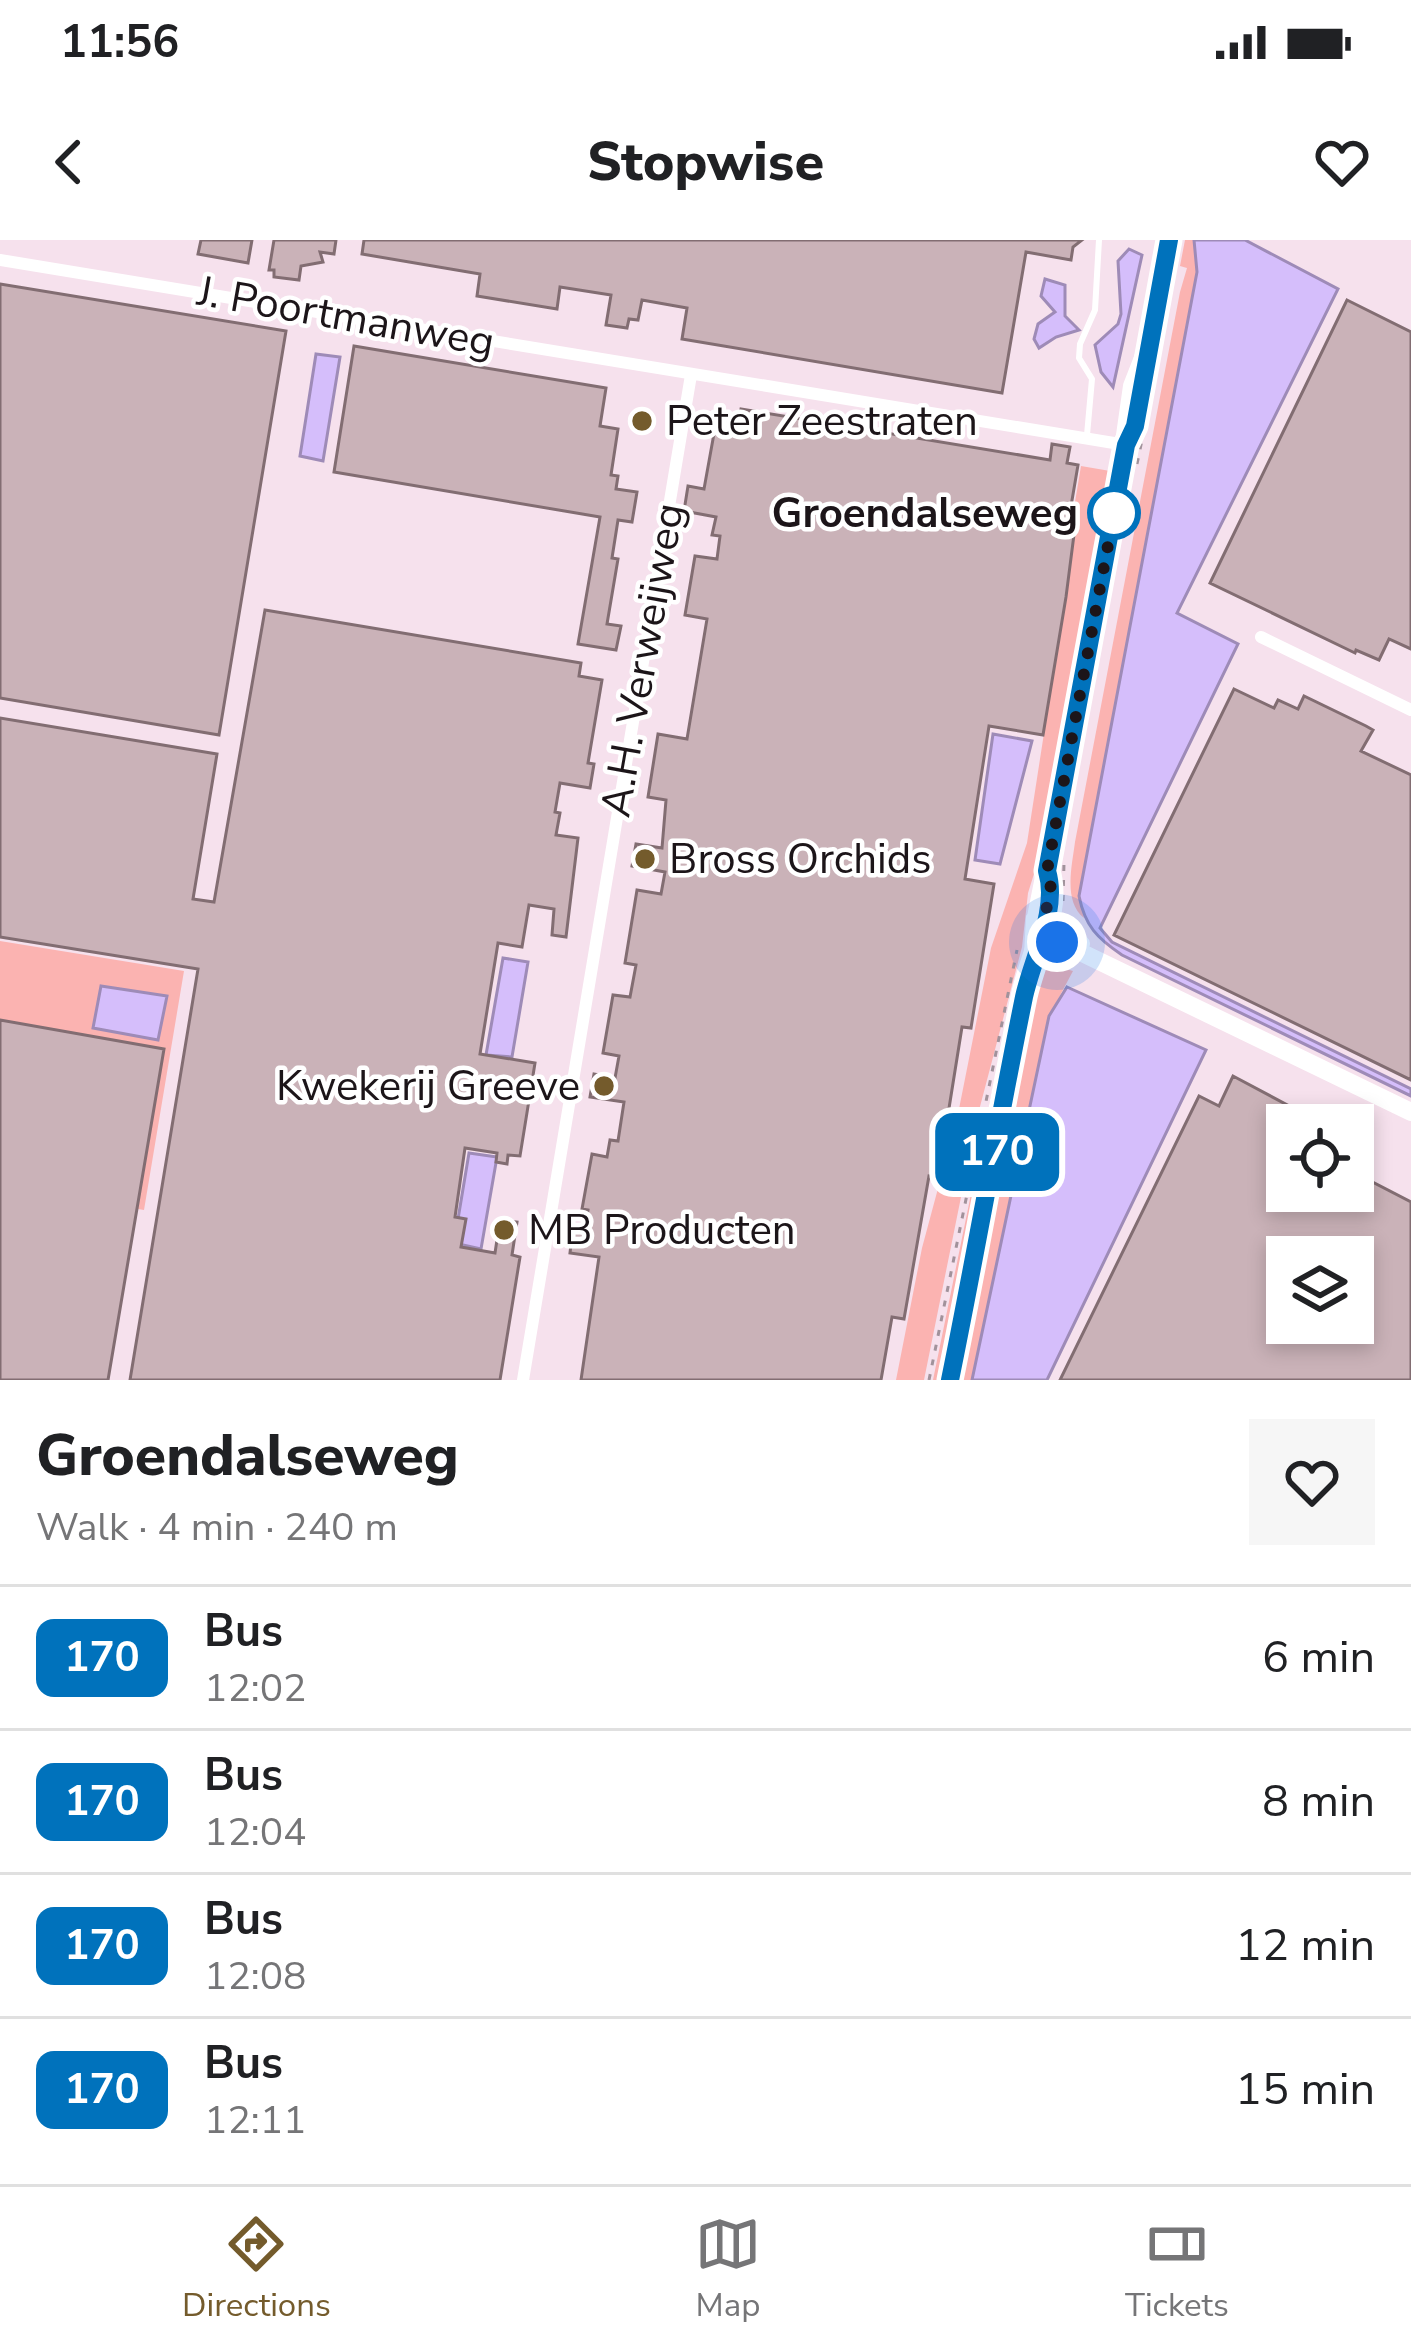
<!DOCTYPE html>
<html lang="en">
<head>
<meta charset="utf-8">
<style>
	body { margin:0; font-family:"Nunito Sans",sans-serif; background:#f6f6f6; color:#202124; height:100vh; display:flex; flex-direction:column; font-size:45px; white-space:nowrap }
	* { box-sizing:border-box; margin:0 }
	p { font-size:39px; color:#757577 }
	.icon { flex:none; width:66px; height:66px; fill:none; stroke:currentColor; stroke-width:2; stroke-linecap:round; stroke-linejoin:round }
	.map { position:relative; height:1140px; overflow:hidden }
	.drawer { display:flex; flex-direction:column; background:#fff; flex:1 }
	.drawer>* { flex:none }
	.badge { padding:0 24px; border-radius:18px; font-size:42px; line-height:78px }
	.buttons { position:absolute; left:1266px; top:864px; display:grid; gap:24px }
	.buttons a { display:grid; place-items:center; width:108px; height:108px; border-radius:0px; background:#fff; box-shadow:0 6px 18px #0003; font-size:60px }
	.you { position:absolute; width:60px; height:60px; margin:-30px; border:9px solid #fff; border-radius:50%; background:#1a73e8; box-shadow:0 0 0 18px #1a73e833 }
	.map>.badge { position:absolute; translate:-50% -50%; box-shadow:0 0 0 6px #fff }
	.round { display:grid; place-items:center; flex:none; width:126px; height:126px; border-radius:0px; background:#f6f6f6 }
	.summary { display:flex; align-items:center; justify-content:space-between; height:204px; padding:0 36px }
	h1 { font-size:57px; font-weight:800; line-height:90px }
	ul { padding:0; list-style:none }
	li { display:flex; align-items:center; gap:36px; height:144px; padding:0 36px; border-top:3px solid #e0e0e0 }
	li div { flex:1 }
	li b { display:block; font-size:45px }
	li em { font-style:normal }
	li .badge { min-width:132px; font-weight:700; text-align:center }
	.status { display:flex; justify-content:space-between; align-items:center; height:84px; padding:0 60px; background:#fff; direction:ltr }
	.status svg { height:33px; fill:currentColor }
	header { display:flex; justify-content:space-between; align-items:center; height:156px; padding:0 36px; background:#fff; font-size:54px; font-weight:800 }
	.dock { display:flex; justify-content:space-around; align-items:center; height:168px; border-top:3px solid #e0e0e0; background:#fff; font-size:33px; color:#757577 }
	.dock a { display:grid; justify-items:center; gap:6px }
	.dock .on { color:#745b2c }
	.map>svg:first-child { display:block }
</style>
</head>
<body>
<div class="status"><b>11:56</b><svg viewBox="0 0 49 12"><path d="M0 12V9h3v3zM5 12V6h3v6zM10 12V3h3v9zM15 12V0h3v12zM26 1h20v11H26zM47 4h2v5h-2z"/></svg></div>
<header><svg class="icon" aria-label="back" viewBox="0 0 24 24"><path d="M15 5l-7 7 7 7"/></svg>Stopwise<svg class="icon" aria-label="heart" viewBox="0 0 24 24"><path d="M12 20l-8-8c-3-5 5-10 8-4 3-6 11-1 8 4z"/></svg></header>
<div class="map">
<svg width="1411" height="1140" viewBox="0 0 1411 1140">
	<rect width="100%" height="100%" fill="#f6e1ed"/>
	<!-- green -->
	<path fill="#fbb3b1" d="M1185 0H1194L1197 32 1079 656 1084 678C1063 661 1072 626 1075 602L1180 52 1187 28 1180 26Z
		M1081 226 1116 232 1048 589 1028 653 1022 707 977 878 924 1140H896L922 1008 958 874 991 708 1027 603 1077 280 1073 274Z
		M0 701 184 731 144 970 0 946Z
		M1042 722 1073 731 1049 776 972 1140H958Z
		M999 817 1006 818C992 926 965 1033 944 1140H933Z"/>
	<!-- water -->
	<path fill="#d5befb" stroke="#9e8bb7" stroke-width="3" d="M1194 0H1245L1338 49 1177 373 1238 404 1100 688 1112 702 1411 849V856L1122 715C1097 698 1085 686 1079 656L1197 32Z
		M1129 9 1142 15 1113 147 1101 132 1095 105 1118 84 1121 74 1118 21Z
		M1045 39 1065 45V76L1079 90 1056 97 1039 108 1034 99 1038 84 1055 72 1041 56Z
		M316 114 340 117 323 221 300 216Z
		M993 494 1032 501 1000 624 975 620Z
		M503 718 528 722 512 817 486 815Z
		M101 746 167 756 158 800 93 788Z
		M1067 747 1206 810 1047 1140H972L1049 776Z
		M469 913 497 917 481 1009 454 1003Z"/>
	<!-- building -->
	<path fill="#cab2b8" stroke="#826d72" stroke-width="3" fill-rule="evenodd" d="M201 0H252L248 23 198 14Z
		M274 0H336L334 14 320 12 323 22 301 26 299 40 274 37V30H269Z
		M364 0H1082L1073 7 1071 20 1026 12 1002 153 682 99 687 68 642 60 638 80 629 79 627 88 606 85 611 55 560 47 557 69 477 56 480 34 362 14Z
		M0 44 286 91 219 495 0 458Z
		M1347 60 1411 92V409L1389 399 1379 420 1356 410 1355 413 1210 343Z
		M354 106 606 148 600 186 618 189 611 235 618 236 616 249 637 252 632 282 618 280 612 318 618 319 607 384 621 386 616 410 578 404 600 277 334 232Z
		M741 169 1050 220 1052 204 1070 207 1067 223 1078 225 1069 278 1076 279 1066 357 1043 495 989 486 965 639 994 644 971 788 962 787 938 937 929 936 904 1079 892 1077 881 1140H581L599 1017 570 1013 573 987 585 989 588 970 582 969 592 914 607 917 610 900 618 901 624 862 590 857 594 834 615 838 619 816 603 813 613 755 630 757 636 725 625 723 637 650 661 654 665 632 632 626 636 604 662 608 666 560 648 557 658 494 687 499 707 379 685 375 695 316 717 319 720 296 712 295 716 277 684 271 688 246 704 249 715 188 737 192Z
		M265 370 581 423 579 436 602 440 588 523 594 524 590 548 560 543 555 572 560 573 556 595 578 598 566 697 552 695 554 669 529 665 522 707 498 703 480 814 535 823 520 916 508 915 507 924 496 922 497 913 465 908 455 977 466 979 461 1007 495 1013 500 980 517 982 512 1015 520 1017 500 1140H130L198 729 0 697V478L217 514 193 659 214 662Z
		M1234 449 1274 468 1278 460 1298 469 1304 456 1366 486 1373 490 1361 511 1411 535V840L1114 695Z
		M0 780 164 809 108 1140H0Z
		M1233 836 1325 885H1287V951H1353V932L1411 962V1140H1060L1199 856 1219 866ZM1287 1017H1353V1083H1287Z"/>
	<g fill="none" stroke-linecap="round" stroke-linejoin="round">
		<!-- path -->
		<path stroke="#a1929b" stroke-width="3" stroke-dasharray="6 9" stroke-linecap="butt" d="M1137 224 1157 128
			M1063 661 1064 623
			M929 1140 1017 710"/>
		<!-- lane -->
		<path stroke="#fff" stroke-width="6" d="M1087 195 1092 139 1079 118 1080 104 1095 70 1099 0
			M1027 744 1040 699
			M950 1140 1010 841 1025 753 1029 677"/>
		<!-- street -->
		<path stroke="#fff" stroke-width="12" d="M0 20 1126 205
			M1261 397 1411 470
			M523 1140 691 135"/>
		<!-- secondary -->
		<path stroke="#fff" stroke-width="18" d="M1148 105 1132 146 1108 315 1036 677 1041 693 1411 872
			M1148 113 1169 0
			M1047 665 1048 677 1081 704"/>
	</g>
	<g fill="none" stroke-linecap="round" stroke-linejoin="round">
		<defs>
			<path id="line" d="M950 1140C976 1013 998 884 1024 757 1032 719 1059 670 1047 631L1126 205 1135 186 1169 0"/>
		</defs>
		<!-- line casing -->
		<use href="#line" stroke="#fff" stroke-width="27"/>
		<!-- line -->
		<use href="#line" stroke="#0072bc" stroke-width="18"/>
		<!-- walk -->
		<path stroke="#1c1519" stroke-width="12" stroke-dasharray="0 21.6" d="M1057 702 1042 693 1051 644 1047 631 1114 273"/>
	</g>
	<!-- markers -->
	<g fill="#745b2c" stroke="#fff" stroke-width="4.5">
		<circle cx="642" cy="181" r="12"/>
		<circle cx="645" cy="619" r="12"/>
		<circle cx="604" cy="846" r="12"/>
		<circle cx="504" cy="990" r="12"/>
	</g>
	<circle fill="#fff" stroke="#0072bc" stroke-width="6" cx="1114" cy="273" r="24"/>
	<g text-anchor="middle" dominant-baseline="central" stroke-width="9" stroke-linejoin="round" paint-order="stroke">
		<!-- street labels -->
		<g font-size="42" fill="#1c1519" stroke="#fff">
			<text transform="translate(346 77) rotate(10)">J. Poortmanweg</text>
			<text transform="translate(643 420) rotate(-80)">A.H. Verweijweg</text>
		</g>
		<!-- poi labels -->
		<g font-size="42" fill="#1c1519" stroke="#fff" text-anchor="start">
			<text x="666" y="181">Peter Zeestraten</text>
			<text x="669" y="619">Bross Orchids</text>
			<text x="580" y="846" text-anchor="end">Kwekerij Greeve</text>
			<text x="528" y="990">MB Producten</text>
		</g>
		<!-- stop labels -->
		<g font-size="42" font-weight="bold" fill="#1c1519" stroke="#fff" text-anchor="end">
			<text x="1078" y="273">Groendalseweg</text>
		</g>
	</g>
</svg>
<div class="buttons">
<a><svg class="icon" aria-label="locate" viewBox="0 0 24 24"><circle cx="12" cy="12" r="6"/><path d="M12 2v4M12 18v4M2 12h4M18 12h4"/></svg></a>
<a><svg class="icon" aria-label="layers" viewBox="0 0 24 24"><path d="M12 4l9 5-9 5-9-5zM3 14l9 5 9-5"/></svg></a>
</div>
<div class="you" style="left:1057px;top:702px"></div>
<b class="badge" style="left:997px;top:912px;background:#0072bc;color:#fff">170</b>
</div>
<section class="drawer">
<div class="summary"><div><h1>Groendalseweg</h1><p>Walk · 4 min · 240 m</p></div><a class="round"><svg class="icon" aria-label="heart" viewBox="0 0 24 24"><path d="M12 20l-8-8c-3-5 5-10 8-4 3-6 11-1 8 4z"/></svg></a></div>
<ul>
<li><span class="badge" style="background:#0072bc;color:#fff">170</span><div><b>Bus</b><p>12:02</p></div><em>6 min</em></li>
<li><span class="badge" style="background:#0072bc;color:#fff">170</span><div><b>Bus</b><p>12:04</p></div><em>8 min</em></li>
<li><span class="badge" style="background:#0072bc;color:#fff">170</span><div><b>Bus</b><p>12:08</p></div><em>12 min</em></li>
<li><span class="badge" style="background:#0072bc;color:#fff">170</span><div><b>Bus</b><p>12:11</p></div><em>15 min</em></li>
</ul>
</section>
<nav class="dock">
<a class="on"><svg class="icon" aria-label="directions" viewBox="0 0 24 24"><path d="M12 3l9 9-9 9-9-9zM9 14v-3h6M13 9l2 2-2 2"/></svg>Directions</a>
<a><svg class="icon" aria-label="map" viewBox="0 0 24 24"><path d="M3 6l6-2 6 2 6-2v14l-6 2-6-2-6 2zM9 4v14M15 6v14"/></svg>Map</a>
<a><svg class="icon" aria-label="tickets" viewBox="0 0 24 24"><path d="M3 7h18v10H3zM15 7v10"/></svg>Tickets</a>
</nav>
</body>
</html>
